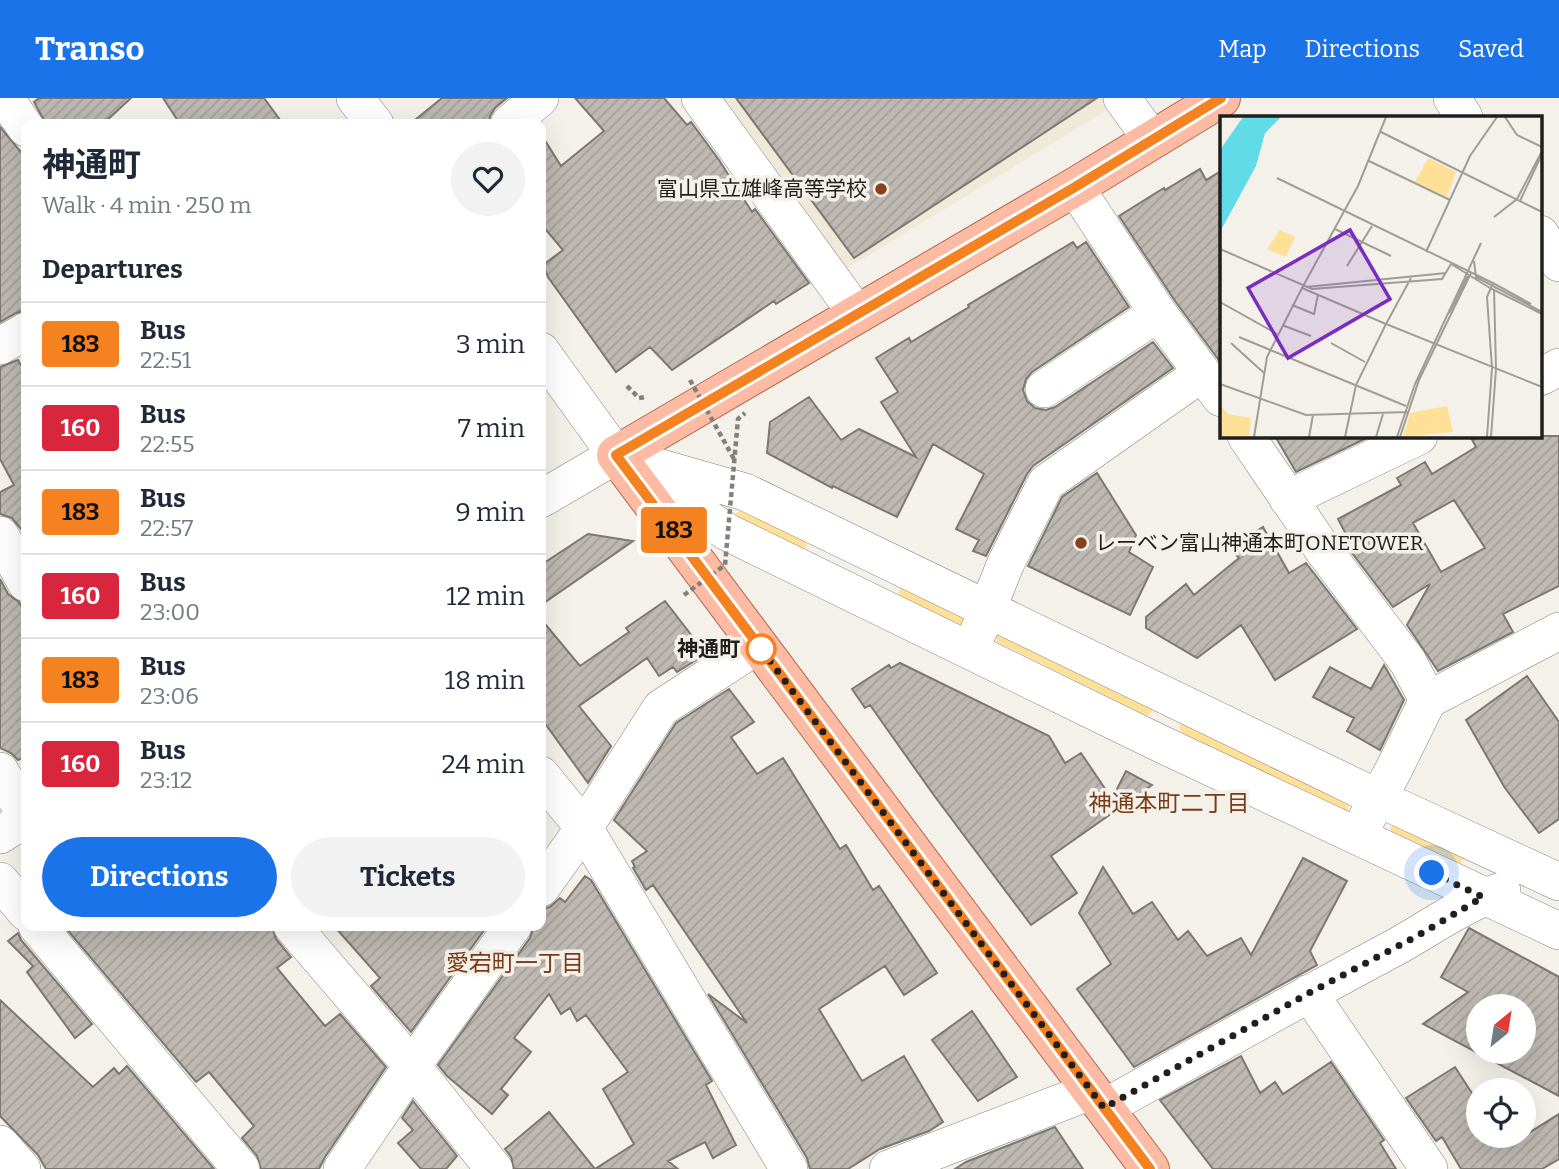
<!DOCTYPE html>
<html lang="en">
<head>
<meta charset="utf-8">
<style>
	body { margin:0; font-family:Bitter,"Noto Sans JP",serif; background:#f2f2f3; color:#1f2937; height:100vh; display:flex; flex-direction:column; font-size:26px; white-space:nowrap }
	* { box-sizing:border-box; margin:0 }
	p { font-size:23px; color:#747a83 }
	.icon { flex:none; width:38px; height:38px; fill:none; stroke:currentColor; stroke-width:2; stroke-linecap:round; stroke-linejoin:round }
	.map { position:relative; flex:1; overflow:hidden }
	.drawer { position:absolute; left:21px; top:21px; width:525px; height:812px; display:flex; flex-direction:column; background:#fff; border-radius:14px; box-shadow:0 7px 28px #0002 }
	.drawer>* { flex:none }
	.badge { padding:0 14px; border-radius:5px; font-size:24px; line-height:46px }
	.needle { width:46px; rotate:30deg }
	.fabs { position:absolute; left:1466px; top:896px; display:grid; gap:14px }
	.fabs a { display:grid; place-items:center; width:70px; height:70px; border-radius:50%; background:#fff; box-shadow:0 7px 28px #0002; font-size:35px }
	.you { position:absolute; width:35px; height:35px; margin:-18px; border:5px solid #fff; border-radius:50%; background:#1a73e8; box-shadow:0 0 0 10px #1a73e833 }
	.map>.badge { position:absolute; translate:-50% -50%; box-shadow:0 0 0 4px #fff }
	h2 { padding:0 21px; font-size:26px; line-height:63px }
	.round { display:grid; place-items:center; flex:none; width:74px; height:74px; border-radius:37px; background:#f2f2f3 }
	.headline { display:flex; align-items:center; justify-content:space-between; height:119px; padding:0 21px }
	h1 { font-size:33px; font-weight:700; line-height:52px }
	.primary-button { display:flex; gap:14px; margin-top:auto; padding:14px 21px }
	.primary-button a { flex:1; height:80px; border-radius:42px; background:#1a73e8; color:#fff; font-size:28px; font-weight:700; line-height:80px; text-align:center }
	.primary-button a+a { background:#f2f2f3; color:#1f2937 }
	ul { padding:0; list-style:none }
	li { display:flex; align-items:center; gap:21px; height:84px; padding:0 21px; border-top:2px solid #e0e1e3 }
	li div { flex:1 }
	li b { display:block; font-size:26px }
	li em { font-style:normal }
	li .badge { min-width:77px; font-weight:700; text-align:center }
	header { display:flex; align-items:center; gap:42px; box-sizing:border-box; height:98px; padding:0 35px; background:#1a73e8; color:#fff }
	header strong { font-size:33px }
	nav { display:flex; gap:38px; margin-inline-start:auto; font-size:24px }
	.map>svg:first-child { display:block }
</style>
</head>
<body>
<header>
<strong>Transo</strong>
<nav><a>Map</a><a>Directions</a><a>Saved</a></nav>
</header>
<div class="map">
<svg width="1559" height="1071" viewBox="0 0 1559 1071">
	<defs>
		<pattern id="building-hatch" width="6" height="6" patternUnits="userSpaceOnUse" patternTransform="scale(1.75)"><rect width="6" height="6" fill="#beb8b2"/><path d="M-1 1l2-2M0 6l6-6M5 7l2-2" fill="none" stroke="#a39e99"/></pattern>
	</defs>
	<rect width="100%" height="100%" fill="#f4f1ea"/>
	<!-- built -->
	<path fill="#efe9da" d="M718 0H1105L1112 9 843 173Z"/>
	<!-- green -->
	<path fill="#fee197" d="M742 411 805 443 807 447 804 451 738 420 735 416Z
		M901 489 964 517 968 523 960 530 900 499 898 495Z
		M999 536 1152 607 1153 612 1147 618 997 544 996 541Z
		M1181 625 1346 701 1349 707 1347 713 1342 715 1183 635 1179 630Z
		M1392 727 1461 756 1464 761 1457 768 1393 735 1390 731Z"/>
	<!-- building -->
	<path fill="url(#building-hatch)" stroke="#7d7772" stroke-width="2" fill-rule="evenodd" d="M39 0H131L103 26H46L34 4Z
		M163 0H264L283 26H180Z
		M442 0H507L495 10 490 18 489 26H410Z
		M575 0H664L687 27 691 24 719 62 752 114 755 111 809 185 776 206 774 203 672 272 650 249 616 274 548 179 543 167 563 152 541 126V36L561 68 604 33Z
		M736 0H1097L854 160Z
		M0 29 26 60V212L16 215 0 224Z
		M1200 71 1206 82 1221 73V265L1175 203 1119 118 1164 90 1165 92Z
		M1073 144 1077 150 1086 144 1129 209 1032 274 1026 281 1023 292 1027 303 1035 310 1046 312 1055 309 1153 244 1173 270 1033 368 1027 376 986 458 973 453 979 442 956 431 984 376 933 346 897 419 833 388 832 390 767 355 770 324 809 299 841 342 859 331 916 359 881 304 898 294 876 260 909 240 911 244 969 209 968 207Z
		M18 262 26 276V428L21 431 12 420 0 416V394L14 387 0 361V269Z
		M1275 338H1371L1296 374Z
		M1470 338H1559V488L1503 516 1513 534 1438 573 1407 527 1430 486 1393 509 1343 443 1348 440 1338 421 1401 387 1397 380 1425 364 1432 376 1476 349ZM1454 402 1485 450 1441 474 1413 425Z
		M1097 375 1136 437 1129 454 1153 469 1130 517 1028 468 1062 399Z
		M1263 429 1289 475 1306 465 1357 531 1275 582 1241 527 1197 560 1146 530V519L1186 486 1194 497 1239 460 1230 450Z
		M588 436 633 443 541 507V467Z
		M0 481 8 496 19 504 26 517V658L18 662 11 655 0 650Z
		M665 503 706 556 677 574 673 569 659 578 647 560 579 608 611 648 588 685 541 620V521L580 568 629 534 626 530Z
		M900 565 1049 638 1065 665 1081 655 1112 701 1126 673 1152 687 1051 758 1077 795 1031 827 933 696 870 607 865 610 852 591 889 567 891 570Z
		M1384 567 1404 602 1380 652 1347 633 1354 620 1313 599 1330 569 1371 591Z
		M1527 578 1559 624V721L1539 735 1505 690 1466 622Z
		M729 591 754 624 731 639 757 676 783 660 840 751 846 747 873 792 879 788 937 875 904 897 885 868 819 911 862 983 904 958 943 1024 929 1033 880 1051 848 1071H810L807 1060 708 896 747 925 653 787 646 792 633 770 635 769 632 763 647 753 614 722 676 625Z
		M1303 760 1347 783 1310 853 1317 867 1134 969 1077 891 1111 866 1079 815 1103 769 1133 816 1152 804 1178 842 1188 833 1207 858 1241 840 1251 857Z
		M585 778 591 782 712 983 706 987 736 1047 713 1060 705 1044 668 1063 678 1071H595L634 1046 603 991 628 974 586 917 577 923 570 910 561 916 549 896 514 940 531 954 501 991 508 997 492 1016 447 978 438 967 530 840 534 828H541V811L550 809 560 800 565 804Z
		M64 828H272L276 841 291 859 277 870 325 928 340 916 386 969 325 1059 319 1071H261L257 1058 242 1040 254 1028 209 974 196 984Z
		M334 828H487L411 934 371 888 380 880Z
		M1469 830 1559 879V998L1423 926 1468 894 1441 879ZM1479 908H1524V954H1479Z
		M18 835 21 842 92 926 75 940 27 874 33 868 8 843Z
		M0 902 93 989 114 970 119 976 127 968 214 1071H46L38 1057 0 1018Z
		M972 913 1017 979 978 1003 932 942Z
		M1241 958 1260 995 1275 984 1283 996 1331 964 1384 1042 1380 1045 1396 1071H1213L1160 1002Z
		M1455 969 1479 1006V1038H1502L1508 1048 1559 1016V1061L1542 1071H1461L1442 1039 1436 1043 1406 1000Z
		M413 1003 457 1058 446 1071H421L398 1045 413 1032 402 1020Z
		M549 1014 595 1071H514L511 1059 505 1051Z
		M1055 1029 1083 1071H955L966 1064Z"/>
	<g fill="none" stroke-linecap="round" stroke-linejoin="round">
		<defs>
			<path id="minor" d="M5 0 26 30
				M355 0 375 26
				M700 0 857 216
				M1122 0 1152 42
				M1452 0 1464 19
				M509 26 540 0
				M1075 89 1158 215 1221 300
				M1540 136 1559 165
				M0 248 26 233
				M541 253 616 357 727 434 1157 644 1559 833
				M1540 279 1559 269
				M1044 291 1158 215
				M1246 338 1324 453 1408 564 1428 602 1393 673 1367 720
				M647 366 745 394 1378 700 1559 784
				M541 401 616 357
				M1288 401 1419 338
				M0 437 26 485
				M979 532 1005 467 1046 385 1202 275
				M1428 602 1559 533
				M0 673 26 718
				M541 677 584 730 789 1071
				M0 737 26 720
				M0 783 26 814
				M541 790 584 730 661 610 758 547
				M37 828 241 1071
				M292 828 412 968 494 1071
				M1309 895 1429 1071
				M1104 1010C1200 956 1296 902 1394 850 1429 831 1463 805 1502 793
				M0 1046 22 1071
				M342 1071 412 968 513 828
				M888 1071 1091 993"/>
			<path id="major" d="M1150 1071 616 357 1075 89 1221 0"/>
		</defs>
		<!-- minor casing -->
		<use href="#minor" stroke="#84827b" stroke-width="38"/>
		<!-- major casing -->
		<use href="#major" stroke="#b0674d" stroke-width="40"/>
		<!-- path -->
		<path stroke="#82807c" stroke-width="4.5" stroke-dasharray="5 3.5" stroke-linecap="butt" d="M627 288 639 300 645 299"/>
		<!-- minor -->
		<use href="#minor" stroke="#fff" stroke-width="37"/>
		<!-- major -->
		<use href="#major" stroke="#febba4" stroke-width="38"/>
		<!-- path-bridge -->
		<path stroke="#82807c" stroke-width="4.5" stroke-dasharray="5 3.5" stroke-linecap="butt" d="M690 282 734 361
			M684 497 725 467 738 321 745 315"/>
	</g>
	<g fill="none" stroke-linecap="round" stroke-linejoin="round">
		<defs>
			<path id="line" d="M1150 1071 616 357 1075 89 1221 0"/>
		</defs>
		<!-- line casing -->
		<use href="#line" stroke="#fff" stroke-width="16"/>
		<!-- line -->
		<use href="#line" stroke="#f58220" stroke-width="10"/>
		<!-- walk -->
		<path stroke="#211f1d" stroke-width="7" stroke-dasharray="0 12.6" d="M761 551 758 547 1104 1010 1309 895 1417 838 1483 799 1432 775"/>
	</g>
	<!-- markers -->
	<g fill="#87411c" stroke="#f4f1ea" stroke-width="2.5">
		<circle cx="881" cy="91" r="7"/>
		<circle cx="1081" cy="445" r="7"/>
	</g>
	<circle fill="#fff" stroke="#f58220" stroke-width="3.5" cx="761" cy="551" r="14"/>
	<g text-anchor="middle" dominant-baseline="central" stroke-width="7" stroke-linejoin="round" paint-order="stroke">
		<!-- poi labels -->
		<g font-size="21" fill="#211f1d" stroke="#f4f1ea" text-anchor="end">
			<text x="867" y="91">富山県立雄峰高等学校</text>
			<text x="1095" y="445" text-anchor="start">レーベン富山神通本町ONETOWER</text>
		</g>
		<!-- stop labels -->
		<g font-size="21" font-weight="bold" fill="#211f1d" stroke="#f4f1ea" text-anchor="end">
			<text x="740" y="551">神通町</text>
		</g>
		<!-- neighbourhood labels -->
		<g font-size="23" fill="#793a18" stroke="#f4f1ea">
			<text x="1169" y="705">神通本町二丁目</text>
			<text x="515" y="865">愛宕町一丁目</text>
		</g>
	</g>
	<!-- overview -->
	<g transform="translate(1220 18)">
		<rect width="322" height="322" fill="#f4f1ea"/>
		<path d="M208 42 236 56 227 81 195 66ZM60 114 75 121 66 141 47 133ZM0 289 8 298 31 302 29 321H0ZM227 290 233 316 183 321 190 297Z" fill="#fee197"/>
		<path d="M23 1H61L45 17 36 50 0 116V34Z" fill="#62dbe9"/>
		<path fill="none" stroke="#a09d98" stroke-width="2" d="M285 1 297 19 322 31M161 16 322 96M149 45 230 84M57 62 273 167 267 181 272 252 267 321M300 85 322 38M274 101 297 83 322 35M115 113 171 140M0 133 92 173 222 163 231 148M206 136 250 40 277 1M254 145 256 161 322 196M231 148 270 172M127 150 152 110M191 162 166 208 322 271M273 167 311 188M86 171 226 157M270 172 322 198M0 186 57 218M72 189 94 198 98 179M229 197 248 160M62 209 91 220M19 221 186 290M11 227 44 257M111 227 145 246M0 268 86 299 188 296M34 321 47 241 82 172M89 321 93 299M125 321 136 269 166 208 82 172 138 70 166 1M156 321 163 298M177 321 195 268 261 127M180 321 199 264 251 157M271 321 276 253 274 173"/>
		<path fill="#7b2cbf" fill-opacity="0.15" stroke="#7b2cbf" stroke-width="3.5" d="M130 114 170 183 68 242 28 172Z"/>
		<rect width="322" height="322" fill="none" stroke="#211f1d" stroke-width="3.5"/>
	</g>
</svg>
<div class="fabs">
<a><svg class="needle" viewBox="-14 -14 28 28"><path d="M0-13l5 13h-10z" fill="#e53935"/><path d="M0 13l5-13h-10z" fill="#747a83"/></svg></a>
<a><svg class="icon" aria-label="locate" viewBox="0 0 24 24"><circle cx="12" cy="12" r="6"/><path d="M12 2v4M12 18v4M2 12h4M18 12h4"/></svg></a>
</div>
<div class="you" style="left:1432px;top:775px"></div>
<b class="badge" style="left:674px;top:432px;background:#f58220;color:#111">183</b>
<section class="drawer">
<div class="headline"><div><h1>神通町</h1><p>Walk · 4 min · 250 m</p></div><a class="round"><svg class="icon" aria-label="heart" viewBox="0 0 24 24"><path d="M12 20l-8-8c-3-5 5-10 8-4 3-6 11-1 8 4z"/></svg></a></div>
<h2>Departures</h2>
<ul>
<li><span class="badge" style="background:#f58220;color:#111">183</span><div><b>Bus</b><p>22:51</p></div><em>3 min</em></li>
<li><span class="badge" style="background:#d7263d;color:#fff">160</span><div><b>Bus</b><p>22:55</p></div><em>7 min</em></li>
<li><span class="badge" style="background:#f58220;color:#111">183</span><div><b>Bus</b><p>22:57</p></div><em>9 min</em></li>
<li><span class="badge" style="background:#d7263d;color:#fff">160</span><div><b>Bus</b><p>23:00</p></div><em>12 min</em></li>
<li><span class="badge" style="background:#f58220;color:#111">183</span><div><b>Bus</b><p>23:06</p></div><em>18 min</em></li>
<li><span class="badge" style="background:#d7263d;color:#fff">160</span><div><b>Bus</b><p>23:12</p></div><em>24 min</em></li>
</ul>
<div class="primary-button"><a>Directions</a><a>Tickets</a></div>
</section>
</div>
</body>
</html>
